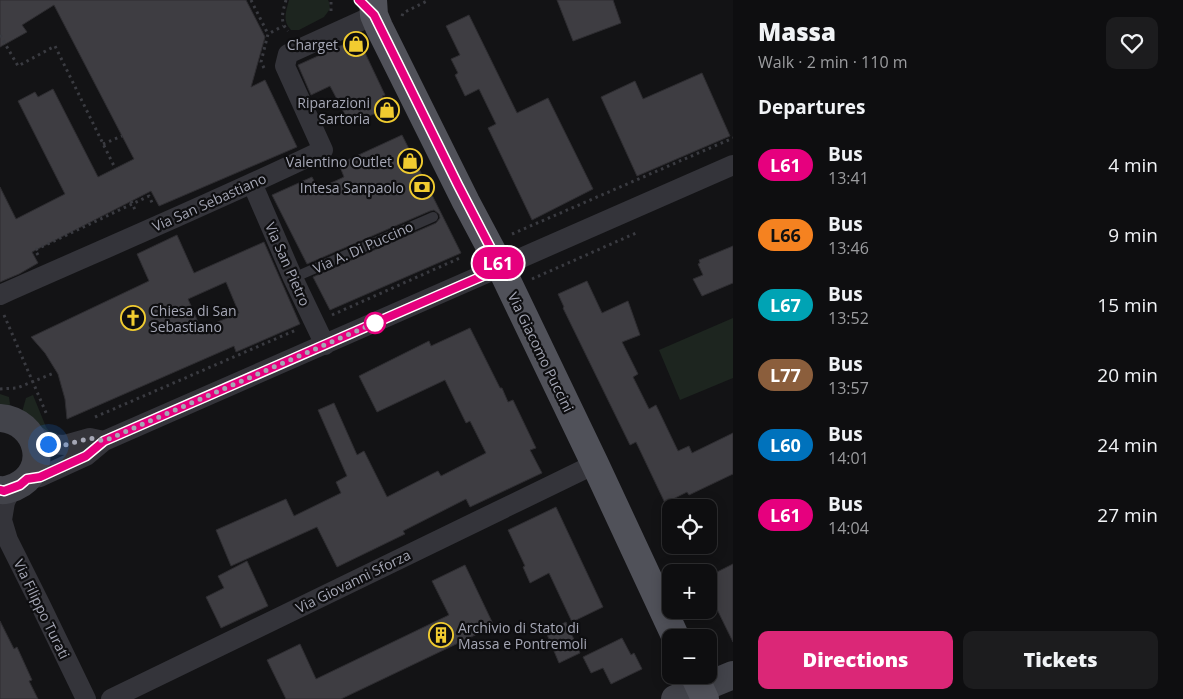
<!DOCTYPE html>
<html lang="en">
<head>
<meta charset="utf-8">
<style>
	body { margin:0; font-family:"Open Sans",sans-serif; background:#1c1c1e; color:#f1f3f6; height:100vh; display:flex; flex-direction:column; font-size:19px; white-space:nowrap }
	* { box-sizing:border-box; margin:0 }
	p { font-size:16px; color:#9b9c9f }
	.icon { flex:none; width:28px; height:28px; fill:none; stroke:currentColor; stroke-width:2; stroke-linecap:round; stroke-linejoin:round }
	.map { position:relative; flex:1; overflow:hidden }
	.drawer { display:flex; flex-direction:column; background:#0e0e10; width:450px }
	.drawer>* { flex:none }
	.badge { padding:0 10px; border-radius:16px; font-size:18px; line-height:32px }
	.controls { position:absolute; left:662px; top:499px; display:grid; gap:10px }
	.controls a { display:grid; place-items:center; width:55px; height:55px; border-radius:10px; background:#0e0e10; box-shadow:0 2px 12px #0003,0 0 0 1px #2e2e30; font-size:25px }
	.you { position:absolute; width:25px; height:25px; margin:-12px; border:4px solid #fff; border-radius:50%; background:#1a73e8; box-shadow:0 0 0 8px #1a73e833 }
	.map>.badge { position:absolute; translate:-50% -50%; box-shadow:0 0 0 2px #fff }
	h2 { padding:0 25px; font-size:19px; line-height:45px }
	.round { display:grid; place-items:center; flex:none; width:52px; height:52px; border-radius:10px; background:#1c1c1e }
	.headline { display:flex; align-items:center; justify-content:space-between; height:85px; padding:0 25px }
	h1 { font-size:24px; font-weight:800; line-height:38px }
	.cta { display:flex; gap:10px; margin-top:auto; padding:10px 25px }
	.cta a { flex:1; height:58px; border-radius:10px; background:#db2777; color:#fff; font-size:20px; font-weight:800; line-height:58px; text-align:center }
	.cta a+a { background:#1c1c1e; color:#f1f3f6 }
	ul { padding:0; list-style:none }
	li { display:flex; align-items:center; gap:15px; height:70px; padding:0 25px }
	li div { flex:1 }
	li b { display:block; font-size:19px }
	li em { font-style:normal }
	li .badge { min-width:55px; font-weight:700; text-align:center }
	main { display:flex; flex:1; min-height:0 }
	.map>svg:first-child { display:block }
</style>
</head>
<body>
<main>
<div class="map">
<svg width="733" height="699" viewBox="0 0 733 699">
	<rect width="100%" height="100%" fill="#131315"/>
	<!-- green -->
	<path fill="#1d251f" d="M289 0H328L329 2 330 9 324 17 299 30H291C282 21 286 12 289 0Z
		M733 318V378L680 400 659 350Z
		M0 394 9 397 10 404 8 407 0 409Z
		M33 395 46 427 49 431 57 433V439L46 435 22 412 26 398Z"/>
	<!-- building -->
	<path fill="#3e3d42" stroke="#2e2d31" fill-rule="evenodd" d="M0 0H246L265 37 251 87 265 80 297 147 159 206 151 191 32 252 38 263 19 274 0 282V187L16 219 65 194 18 101 35 92 38 97 53 89 98 177 134 159 54 5 22 25 27 32 0 47Z
		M557 0H613L621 23 573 41Z
		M469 15 517 113 548 98 593 189 532 220 488 128 496 124 479 89 465 96 455 75 458 73 451 59 460 55 446 26Z
		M358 38 385 95 382 96 388 108 350 124 330 86 311 95 298 65Z
		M702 73 730 136 637 176 601 97 635 81 643 99Z
		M402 135 461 253 330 310 313 277 436 223 440 218 439 214 434 210 430 211 307 264 272 195 312 177 318 189 344 177 339 164Z
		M177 235 194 273 264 242 300 324 236 352 234 346 67 419 65 399 58 374 45 353 31 337 149 281 137 254ZM226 282 239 313 201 329 188 299Z
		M733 246V283L702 296 693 279 703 275 698 264 700 263 699 260Z
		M587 281 602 313 628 301 640 335 622 342 638 374 633 377 649 409 656 405 678 451 689 446 692 453 733 433V474L689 495 687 492 665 503 636 442 630 445 563 308 564 307 558 294Z
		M470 328 500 388H502L508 402 513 400 536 448 530 450 542 473 470 507 466 499 403 531 405 534 337 567 317 527 231 566 216 530 286 499 294 516 341 493 336 482 347 476 318 410 334 403 357 455 364 451 387 497 438 471 441 476 486 453 470 421 466 423 445 380 377 412 359 376 429 341 431 346Z
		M556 507 603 607 572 622 549 573 530 583 523 567 525 566 508 530Z
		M247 561 268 606 221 628 206 597 224 588 218 576Z
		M733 564V642L709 593V576Z
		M465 565 494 626 341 699H286L267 660 300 644 316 679 449 615 432 581Z
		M0 621 14 649 17 647 32 680 29 681 38 699H0Z
		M566 622 580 653 559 663 546 632Z
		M622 638 631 655 634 653 642 669 611 684 603 668 591 673 583 657Z"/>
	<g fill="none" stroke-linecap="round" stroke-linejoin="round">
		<!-- path -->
		<path stroke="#3a3b41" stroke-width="3" stroke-dasharray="2.5 4" stroke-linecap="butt" d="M251 0 268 34
			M286 0C283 11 279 22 288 31
			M331 11V0
			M402 16 403 13 429 0
			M0 35 18 66 55 46 115 168
			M264 68 261 62 268 34 283 26
			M103 144 122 136
			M131 201 136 212
			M512 234 733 138
			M38 255 35 250 149 196 153 205
			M532 279 636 233
			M4 315 47 415
			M332 315 462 257
			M0 389 17 388 54 373
			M95 417 296 330"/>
		<!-- lane -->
		<path stroke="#34343a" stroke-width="10" d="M293 278 433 217"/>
		<!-- street -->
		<path stroke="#34343a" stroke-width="20" d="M252 183 293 278 325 345
			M0 295C108 247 217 201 323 150L285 66 288 54 374 15
			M27 429 48 444 65 445 90 438 104 441
			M27 479 40 477 86 456 104 441 733 165
			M12 488 5 502 2 520 8 540 41 606 86 699
			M111 699 595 464"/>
		<!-- secondary -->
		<path stroke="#42434a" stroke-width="28" d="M0 418C39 421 51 471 15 487 10 489 6 491 0 490
			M675 699 733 675"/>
		<!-- primary -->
		<path stroke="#505159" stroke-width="28" d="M373 0 374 15 379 27 466 202 501 268 595 464 676 638
			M694 675 705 699"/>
	</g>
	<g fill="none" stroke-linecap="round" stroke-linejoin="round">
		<defs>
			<path id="line" d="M0 490 4 491 20 485 27 479 40 477 86 456 104 441 501 268 458 185 374 15 359 0"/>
		</defs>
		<!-- line casing -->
		<use href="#line" stroke="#fff" stroke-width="11"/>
		<!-- line -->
		<use href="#line" stroke="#e6007e" stroke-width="8"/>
		<!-- walk -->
		<path stroke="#a5a7b5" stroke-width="5" stroke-dasharray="0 9" d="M48 444 65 445 90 438 104 441 375 323"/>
	</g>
	<!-- icons -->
	<defs>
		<symbol id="shop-ring" viewBox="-11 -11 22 22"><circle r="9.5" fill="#0e0e10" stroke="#f1cc30" stroke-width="1.5"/><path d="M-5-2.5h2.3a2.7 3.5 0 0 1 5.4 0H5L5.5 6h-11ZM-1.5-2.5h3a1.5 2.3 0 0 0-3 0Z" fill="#f1cc30"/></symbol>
		<symbol id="bank-ring" viewBox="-11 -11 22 22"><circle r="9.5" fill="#0e0e10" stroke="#f1cc30" stroke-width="1.5"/><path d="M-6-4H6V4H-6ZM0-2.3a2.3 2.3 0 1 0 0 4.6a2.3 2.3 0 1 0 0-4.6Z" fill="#f1cc30"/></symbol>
		<symbol id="church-ring" viewBox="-11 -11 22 22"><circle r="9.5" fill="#0e0e10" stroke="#f1cc30" stroke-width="1.5"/><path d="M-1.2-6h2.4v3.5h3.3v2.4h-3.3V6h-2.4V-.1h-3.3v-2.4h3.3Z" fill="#f1cc30"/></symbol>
		<symbol id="building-ring" viewBox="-11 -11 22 22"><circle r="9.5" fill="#0e0e10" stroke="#f1cc30" stroke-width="1.5"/><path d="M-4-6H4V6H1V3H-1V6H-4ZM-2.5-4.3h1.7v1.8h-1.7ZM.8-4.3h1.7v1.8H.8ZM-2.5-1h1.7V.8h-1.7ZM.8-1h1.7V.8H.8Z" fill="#f1cc30"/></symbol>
	</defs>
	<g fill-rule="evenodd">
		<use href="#shop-ring" x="342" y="30" width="28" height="28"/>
		<use href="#shop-ring" x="373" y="96" width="28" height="28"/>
		<use href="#shop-ring" x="396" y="147" width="28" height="28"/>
		<use href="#bank-ring" x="408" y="173" width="28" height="28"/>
		<use href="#church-ring" x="119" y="304" width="28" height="28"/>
		<use href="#building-ring" x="427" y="621" width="28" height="28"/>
	</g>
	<!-- markers -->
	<circle fill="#fff" stroke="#e6007e" stroke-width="2.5" cx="375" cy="323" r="10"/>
	<g text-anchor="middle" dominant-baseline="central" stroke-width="4.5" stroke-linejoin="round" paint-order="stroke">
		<!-- poi labels -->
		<g font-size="14" fill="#a5a7b5" stroke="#0e0e10" text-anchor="end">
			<text x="338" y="44">Charget</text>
			<text x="370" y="102">Riparazioni<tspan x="370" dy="16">Sartoria</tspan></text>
			<text x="392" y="161">Valentino Outlet</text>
			<text x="404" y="187">Intesa Sanpaolo</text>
			<text x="150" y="310" text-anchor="start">Chiesa di San<tspan x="150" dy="16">Sebastiano</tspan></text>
			<text x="458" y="627" text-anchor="start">Archivio di Stato di<tspan x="458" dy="16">Massa e Pontremoli</tspan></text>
		</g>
		<!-- street labels -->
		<g font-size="14" fill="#a5a7b5" stroke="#0e0e10">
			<text transform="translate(209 202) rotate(-24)">Via San Sebastiano</text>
			<text transform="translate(363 247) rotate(-24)">Via A. Di Puccino</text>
			<text transform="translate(288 264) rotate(66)">Via San Pietro</text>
			<text transform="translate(541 352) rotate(64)">Via Giacomo Puccini</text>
			<text transform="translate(353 581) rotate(-26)">Via Giovanni Sforza</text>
			<text transform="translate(42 609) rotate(64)">Via Filippo Turati</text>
		</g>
	</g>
</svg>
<div class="controls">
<a><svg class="icon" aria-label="locate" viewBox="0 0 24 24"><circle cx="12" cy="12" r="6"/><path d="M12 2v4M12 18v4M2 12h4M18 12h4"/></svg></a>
<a>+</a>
<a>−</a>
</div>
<div class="you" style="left:48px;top:444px"></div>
<b class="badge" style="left:498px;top:263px;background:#e6007e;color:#fff">L61</b>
</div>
<section class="drawer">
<div class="headline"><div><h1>Massa</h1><p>Walk · 2 min · 110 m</p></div><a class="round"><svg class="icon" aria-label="heart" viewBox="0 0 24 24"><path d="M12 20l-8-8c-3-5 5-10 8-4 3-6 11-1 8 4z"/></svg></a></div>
<h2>Departures</h2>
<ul>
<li><span class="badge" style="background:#e6007e;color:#fff">L61</span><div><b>Bus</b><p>13:41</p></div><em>4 min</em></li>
<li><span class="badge" style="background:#f58220;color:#111">L66</span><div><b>Bus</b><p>13:46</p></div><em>9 min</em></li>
<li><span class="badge" style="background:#00a3b4;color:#fff">L67</span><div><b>Bus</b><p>13:52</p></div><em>15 min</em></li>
<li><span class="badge" style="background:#8b5e3c;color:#fff">L77</span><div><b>Bus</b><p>13:57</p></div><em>20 min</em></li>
<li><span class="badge" style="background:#0072bc;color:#fff">L60</span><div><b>Bus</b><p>14:01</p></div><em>24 min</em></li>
<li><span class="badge" style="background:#e6007e;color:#fff">L61</span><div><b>Bus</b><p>14:04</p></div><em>27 min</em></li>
</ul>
<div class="cta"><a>Directions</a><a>Tickets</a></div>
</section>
</main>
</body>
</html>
